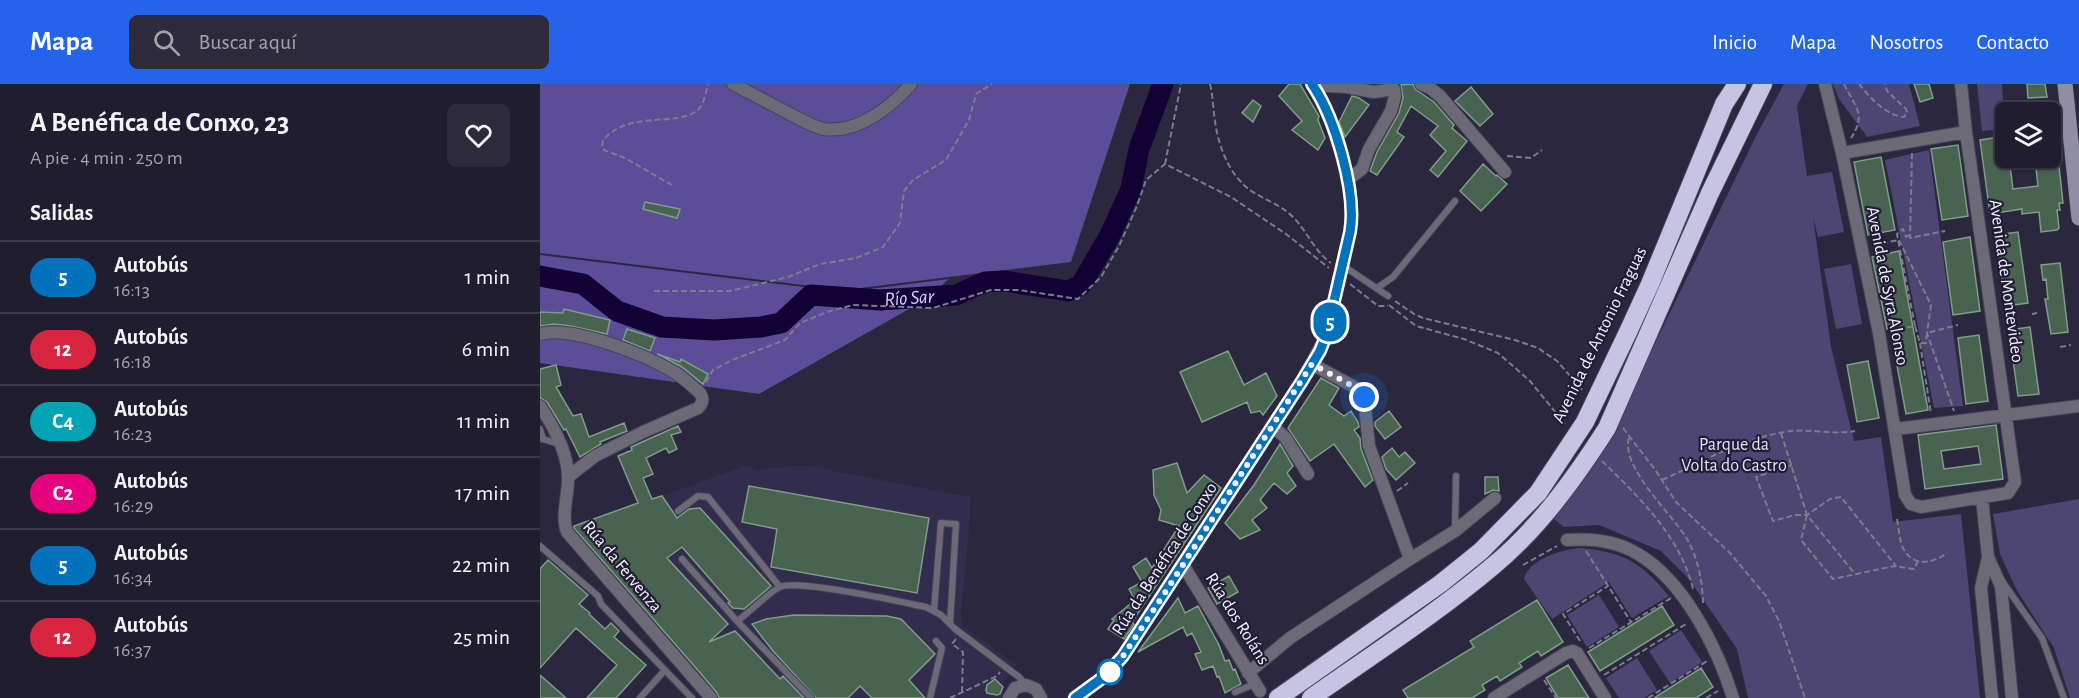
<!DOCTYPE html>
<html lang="es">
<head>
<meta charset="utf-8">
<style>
	body { margin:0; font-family:"Alegreya Sans",sans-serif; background:#2d2a3b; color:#f1f3f6; height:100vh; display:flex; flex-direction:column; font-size:22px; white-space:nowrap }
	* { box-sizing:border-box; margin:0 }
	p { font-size:20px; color:#a2a2aa }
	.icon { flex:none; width:33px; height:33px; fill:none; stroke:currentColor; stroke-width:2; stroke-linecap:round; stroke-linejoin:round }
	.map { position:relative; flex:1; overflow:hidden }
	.panel { display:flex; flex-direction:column; background:#201d2f; width:540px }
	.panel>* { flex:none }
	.badge { padding:0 12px; border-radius:20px; font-size:21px; line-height:39px }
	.tools { position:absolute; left:1455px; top:18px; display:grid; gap:12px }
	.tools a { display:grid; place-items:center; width:66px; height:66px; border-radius:9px; background:#201d2f; box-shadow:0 2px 4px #0004,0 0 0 2px #3d3b4b; font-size:30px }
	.you { position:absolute; width:30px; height:30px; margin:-15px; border:4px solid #fff; border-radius:50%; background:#1a73e8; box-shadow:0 0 0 9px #1a73e833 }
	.map>.badge { position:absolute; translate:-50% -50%; box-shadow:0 0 0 3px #fff }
	h2 { padding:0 30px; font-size:22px; line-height:54px }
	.round { display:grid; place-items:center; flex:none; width:63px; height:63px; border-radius:9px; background:#2d2a3b }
	.summary { display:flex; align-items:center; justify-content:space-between; height:102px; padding:0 30px }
	h1 { font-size:28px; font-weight:700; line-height:45px }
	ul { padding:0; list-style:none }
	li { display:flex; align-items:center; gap:18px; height:72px; padding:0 30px; border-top:2px solid #3d3b4b }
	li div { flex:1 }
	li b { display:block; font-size:22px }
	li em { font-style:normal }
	li .badge { min-width:66px; font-weight:700; text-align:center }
	header { display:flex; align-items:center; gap:36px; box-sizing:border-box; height:84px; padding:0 30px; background:#2563eb; color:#fff }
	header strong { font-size:28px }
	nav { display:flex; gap:33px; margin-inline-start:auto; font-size:21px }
	.search { width:420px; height:54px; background:#2d2a3b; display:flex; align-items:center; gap:15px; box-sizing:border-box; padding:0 21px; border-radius:9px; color:#a2a2aa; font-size:22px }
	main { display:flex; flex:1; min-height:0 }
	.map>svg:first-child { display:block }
</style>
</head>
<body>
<header>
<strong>Mapa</strong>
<div class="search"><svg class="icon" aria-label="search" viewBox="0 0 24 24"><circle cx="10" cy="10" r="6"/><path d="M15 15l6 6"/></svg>Buscar aquí</div>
<nav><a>Inicio</a><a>Mapa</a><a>Nosotros</a><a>Contacto</a></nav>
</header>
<main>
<section class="panel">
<div class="summary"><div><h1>A Benéfica de Conxo, 23</h1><p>A pie · 4 min · 250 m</p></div><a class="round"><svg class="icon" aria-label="heart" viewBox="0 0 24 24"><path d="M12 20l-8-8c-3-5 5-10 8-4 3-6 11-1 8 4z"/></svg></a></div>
<h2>Salidas</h2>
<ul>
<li><span class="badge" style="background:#0072bc;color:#fff">5</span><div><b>Autobús</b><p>16:13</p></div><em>1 min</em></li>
<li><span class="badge" style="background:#d7263d;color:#fff">12</span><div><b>Autobús</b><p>16:18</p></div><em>6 min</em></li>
<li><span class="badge" style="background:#00a3b4;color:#fff">C4</span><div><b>Autobús</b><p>16:23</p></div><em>11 min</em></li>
<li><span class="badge" style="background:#e6007e;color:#fff">C2</span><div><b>Autobús</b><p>16:29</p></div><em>17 min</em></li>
<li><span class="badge" style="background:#0072bc;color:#fff">5</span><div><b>Autobús</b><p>16:34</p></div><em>22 min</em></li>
<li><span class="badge" style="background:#d7263d;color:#fff">12</span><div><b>Autobús</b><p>16:37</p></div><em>25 min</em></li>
</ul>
</section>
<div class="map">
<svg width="1539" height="614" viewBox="0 0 1539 614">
	<rect width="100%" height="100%" fill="#2a273f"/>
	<!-- built -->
	<path fill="#322d4c" d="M209 381 217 386 262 381 430 413V435L421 530 423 542 476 581 463 599V614H178L159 594 162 590 94 517 32 443Z"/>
	<!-- green -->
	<path fill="#4d4672" d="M1244 0H1268L1257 22 1267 92 1292 88 1304 148 1278 153 1273 133 1291 263 1314 357 1341 353 1353 438 1421 430 1440 614H1208L1197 565 1149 495 1121 467 1059 441 1024 443 1014 435 1064 364 1216 52Z
		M1293 0H1369L1380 42 1327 53 1299 15Z
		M1437 0H1462L1465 45 1442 47Z
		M1389 66 1423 322 1394 324 1345 76Z
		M1311 180 1322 240 1296 245 1284 185Z
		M1539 415V614H1530L1514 564 1476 505 1460 470 1453 430Z
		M1039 464C1085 468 1100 478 1129 512L1092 534 1069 498 1012 535 984 495C989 475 1021 466 1039 464Z
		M1059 511 1079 543 1047 563 1027 531Z
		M1141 546 1162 578 1130 599 1109 567Z
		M1097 574 1117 606 1104 614H1079L1066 594Z"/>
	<!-- forest -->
	<path fill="#5c4d98" d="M0 0H590L531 178 304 206 0 169Z
		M0 171 305 208 409 195 385 216 219 310 0 279Z"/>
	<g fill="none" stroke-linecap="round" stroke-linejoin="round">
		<!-- river -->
		<path stroke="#130135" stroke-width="21" id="s1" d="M0 192 43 200 77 227 122 243 174 246 221 243 241 239 271 211 340 216 416 211 445 198 464 197 528 207 541 201 570 151 591 105 599 65 623 0"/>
	</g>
	<!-- building -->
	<path fill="#486350" stroke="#809d89" stroke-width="1.5" fill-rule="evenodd" d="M749 0H760L779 32 778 36 785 54 778 66 752 46 762 37 739 12Z
		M873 0 875 5 894 18 914 41 912 44 927 57 898 93 890 86 906 67 890 51 898 42 871 22 857 48 864 53 837 91 830 87 837 68 859 29 863 14 861 1Z
		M1374 0H1389L1393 14 1380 18Z
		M1487 0H1505L1507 13 1488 14Z
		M931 3 953 30 940 42 915 17Z
		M812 12 819 14 829 21 805 53 799 38Z
		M713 16 721 22 713 38 702 29Z
		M1466 52V74H1469L1473 105 1498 102 1496 85 1506 84 1505 77 1514 76 1515 83 1519 82 1523 119H1519L1520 126H1517L1519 144 1517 146 1501 148 1499 128 1482 130V125L1450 130 1440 56Z
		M1418 61 1428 132 1402 136 1391 65Z
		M1341 73 1355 146 1328 151 1314 78Z
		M943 80 956 92 957 91 967 100 941 127 920 107Z
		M105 118 140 125 137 134 103 125Z
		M1478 148 1488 219 1466 222 1456 151Z
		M1430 153 1440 227 1413 231 1403 158Z
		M1359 167 1388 326 1366 330 1350 244 1347 245 1332 173Z
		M1520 179 1528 248 1511 250 1505 215H1508L1506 195 1503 196 1501 181Z
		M24 225 70 236 67 250 31 242 14 240 0 242V228L23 229Z
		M1490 243 1499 310 1478 312 1469 246Z
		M87 245 115 254 110 267 83 256Z
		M1439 251 1448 317 1426 320 1418 254Z
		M688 267 704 301 726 289 737 312 723 331 720 327 711 329 707 318 662 338 640 288Z
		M117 270 140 278 141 275 168 290 163 300 142 283Z
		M1328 277 1339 334 1317 338 1307 281Z
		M16 281 21 301 16 303 33 332 41 330 49 353 84 339 87 347 60 358 61 360 40 373 26 345 24 346 7 318 0 314V285Z
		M781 294 799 304 789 321 804 332 811 327 818 338 819 343 814 346 820 354 821 365 833 396 825 403 794 360 770 377 748 344Z
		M849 327 861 343 845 355 835 342V338Z
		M1456 341 1463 395 1385 405 1378 351ZM1438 362 1441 380 1404 385 1401 367Z
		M138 342 141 348 131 351 137 365 129 369 126 364 106 374 113 390 103 394 112 415 122 412 137 434 149 425 160 424 231 502 204 525 193 524 188 519 190 518 142 463 127 474 188 540 169 558 195 547 240 595 243 592 264 614H179L177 609 162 591 34 444V442L98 419 78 372 92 366 91 363Z
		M740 360 753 382 747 389 756 402 747 410 734 399 720 416 727 424 712 436 720 446 700 455 685 439 714 401Z
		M852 364 859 373 865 368 875 379 856 396 846 385 842 373Z
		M637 379 647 409 664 391 681 404 592 538 594 540 584 555 568 545 574 536 572 535 595 516 589 505 602 498 593 483 606 474 612 484 639 442 619 436 621 426 614 411 613 386Z
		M945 393H958L959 407 953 406 945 410Z
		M209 402 389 434 377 509 231 483 237 445 202 438Z
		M8 476 48 511 39 520 50 529 49 530 65 545 71 539 79 547 74 553 106 581 76 614H47L77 581 36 544 0 584V485Z
		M689 492 698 508 677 520 668 504Z
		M638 514 645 529 658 522 679 561 685 577 689 576 693 586 695 585 701 600 685 609 679 592 677 593 673 582 662 586 655 570 661 568 652 549 647 552 643 543 598 568Z
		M997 516 1023 558 1001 572 998 567 979 579 982 583 960 597 957 592 942 601 945 606 932 614H868L863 606 934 563 930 557Z
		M1122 522 1134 541 1060 587 1048 568Z
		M254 531 347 532 361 535 395 570 369 596 385 614H332L320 602 308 614H276L233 567 212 540 226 535Z
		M1028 581 1049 614H1018L1006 594Z
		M1161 584 1173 603 1156 614H1114Z
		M0 591 26 614H0Z
		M455 595 463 603 460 610 457 611 447 609 446 606 447 601Z"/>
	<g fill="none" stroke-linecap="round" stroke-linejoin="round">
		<defs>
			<path id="lane" d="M802 181 848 212
				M837 204 853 193 915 117
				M0 345 3 355
				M0 354 19 360
				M138 427 158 412 168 413 240 503
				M915 445 916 392
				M0 462 58 512 61 520 152 614
				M142 475 197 537C208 530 230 507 240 503 259 495 361 518 386 523L401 531 415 545 479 593 485 600
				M1462 497 1502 554 1524 614
				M394 526 401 439 416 440 410 540
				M197 537 271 614
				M695 608 715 600
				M100 614 125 586
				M390 614 402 564 396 557"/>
			<path id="street" d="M193 0C212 10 231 20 250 30 260 35 273 43 284 45 317 50 351 23 371 0
				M881 0 890 4 900 12 965 88
				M1285 0 1302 69 1339 249 1365 411 1371 420 1381 423 1468 409 1475 398 1426 48 1421 0
				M773 1 807 3 834 8 854 5
				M1302 69 1426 48
				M807 96 822 85 829 65 851 27 855 12 854 5
				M0 250C32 241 106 271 134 288 144 294 152 302 160 309 164 315 163 319 158 324L103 348 55 372 28 393
				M772 280 820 306 824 313 829 362 870 475
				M0 322C14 343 29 370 28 396 28 412 21 432 27 448L171 614
				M732 342 745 353 768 390
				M1356 345 1539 322
				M1442 414 1448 473 1441 504 1452 614
				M1027 456C1051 454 1077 457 1098 470 1144 497 1178 565 1193 614
				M1448 473 1461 502 1472 614
				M643 481 720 607
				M708 589 750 554 870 475 915 447 955 414
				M469 614 475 604 486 601 496 605 501 614
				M534 614 565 592 583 572 762 297 786 252 810 148C817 108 794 33 772 0
				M954 614 1026 569 1033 567 1037 569 1065 614"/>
			<path id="secondary" d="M1525 0 1539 134"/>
			<path id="highway" d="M738 614 900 500 941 467 998 409 1045 338 1088 248 1110 200 1184 20 1197 0
				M771 614C832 571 896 530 953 482 999 444 1035 394 1067 344L1170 109 1223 0"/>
		</defs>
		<!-- lane casing -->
		<use href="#lane" stroke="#46435a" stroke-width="8"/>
		<!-- street casing -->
		<use href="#street" stroke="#46435a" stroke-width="14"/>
		<!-- secondary casing -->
		<use href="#secondary" stroke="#46435a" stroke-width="16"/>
		<!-- highway casing -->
		<use href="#highway" stroke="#46435a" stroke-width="20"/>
		<!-- path -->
		<path stroke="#7d7b8e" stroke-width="2" stroke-dasharray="6 3" stroke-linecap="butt" d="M670 0C673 12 673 25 675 37 678 61 689 91 710 106 724 116 740 120 753 133 767 147 774 167 791 179
			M1304 0C1315 23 1327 30 1311 54
			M1319 0C1329 13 1347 32 1364 33L1367 28 1366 25 1347 7 1345 0
			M1372 69 1370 154 1405 147
			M967 72 991 74 1002 66
			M625 80 641 0
			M132 101 85 74 64 66 62 62 63 56C91 25 136 44 158 26 164 20 166 8 168 0
			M1369 151 1366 153 1363 145 1357 150 1375 242
			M1359 156 1391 221 1387 249 1414 327
			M1333 161 1359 156
			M810 200 838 222H848
			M114 207H190L248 193 280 180 316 174 343 163 360 139 364 107 373 96 406 76 429 36 436 10 452 0
			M855 217 874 230 883 234 975 256 998 264 1017 277 1044 308
			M849 221 876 242 924 255 958 269 990 297 1025 340
			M1492 230 1497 229
			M1349 247 1375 242 1380 259H1386L1387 249 1418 241
			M1380 259 1391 330
			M1520 263 1531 261
			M166 298 173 286 192 276 245 256 260 239 287 228 313 221 393 224 451 206H479L538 215 561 193 579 162 597 122 606 96 625 80 691 113 746 150 789 184
			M1083 344 1116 387 1136 418 1190 469 1226 512 1239 537 1265 614
			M1241 349 1267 431 1315 490
			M1089 354C1080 383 1133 431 1147 455 1158 474 1163 499 1163 522
			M1062 377C1099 413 1140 452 1153 505
			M1252 381 1216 393 1233 437 1255 431H1267L1290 415 1301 413 1356 482
			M1122 396C1164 377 1204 353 1251 347 1272 345 1294 351 1315 347
			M857 407 868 399
			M1267 431 1261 456 1293 495 1354 482 1374 485 1378 477
			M1357 435C1359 445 1359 455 1363 464 1372 483 1393 480 1407 469
			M1046 467 1091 538
			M983 481 1017 462
			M416 555 412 560 423 568 422 608
			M1040 557 1023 530 1068 502
			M1049 564 1131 514
			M1064 591 1146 540
			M1004 596 1016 614
			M410 614 457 592 460 588
			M1108 614 1167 577
			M1166 614 1178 607"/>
		<!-- lane -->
		<use href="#lane" stroke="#6c6a77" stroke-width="6"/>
		<!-- street -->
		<use href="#street" stroke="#6c6a77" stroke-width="12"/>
		<!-- secondary -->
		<use href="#secondary" stroke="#908ea3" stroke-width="15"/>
		<!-- highway -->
		<use href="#highway" stroke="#c6c3e3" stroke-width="18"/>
	</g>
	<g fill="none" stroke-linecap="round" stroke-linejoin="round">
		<defs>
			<path id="line" d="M535 614 565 592 583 572 762 297 780 267 786 252 810 148C817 108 795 34 772 0"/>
		</defs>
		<!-- line casing -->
		<use href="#line" stroke="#fff" stroke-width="14"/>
		<!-- line -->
		<use href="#line" stroke="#0072bc" stroke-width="9"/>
		<!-- walk -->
		<path stroke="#f2f1fe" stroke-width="6" stroke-dasharray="0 10.8" d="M570 588 583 572 630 501 772 280 820 306 824 313"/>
	</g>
	<!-- markers -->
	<circle fill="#fff" stroke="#0072bc" stroke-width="3" cx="570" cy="588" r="12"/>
	<g text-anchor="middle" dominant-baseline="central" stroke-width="4.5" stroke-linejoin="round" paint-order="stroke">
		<!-- street labels -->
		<g font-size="18" fill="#f2f1fe" stroke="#211d35">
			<text transform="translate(1466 197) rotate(82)">Avenida de Montevideo</text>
			<text transform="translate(1347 202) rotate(79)">Avenida de Syra Alonso</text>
			<text transform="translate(1060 251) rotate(-64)">Avenida de Antonio Fraguas</text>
			<text transform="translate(625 475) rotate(-57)">Rúa da Benéfica de Conxo</text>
			<text transform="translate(82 483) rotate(50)">Rúa da Fervenza</text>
			<text transform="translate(697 535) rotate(58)">Rúa dos Roláns</text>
		</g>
		<!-- park labels -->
		<g font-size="18" fill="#e3e1f7" stroke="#211d35">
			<text x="1194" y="361">Parque da<tspan x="1194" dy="21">Volta do Castro</tspan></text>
		</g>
		<!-- water labels -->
		<g font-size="20" font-style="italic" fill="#d8d4ff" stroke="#211d35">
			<text stroke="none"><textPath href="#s1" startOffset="394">Río Sar</textPath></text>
		</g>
	</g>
</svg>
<div class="tools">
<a><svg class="icon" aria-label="layers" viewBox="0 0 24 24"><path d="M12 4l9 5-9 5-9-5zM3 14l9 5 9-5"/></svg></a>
</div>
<div class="you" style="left:824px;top:313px"></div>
<b class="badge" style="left:790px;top:238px;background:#0072bc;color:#fff">5</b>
</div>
</main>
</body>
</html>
